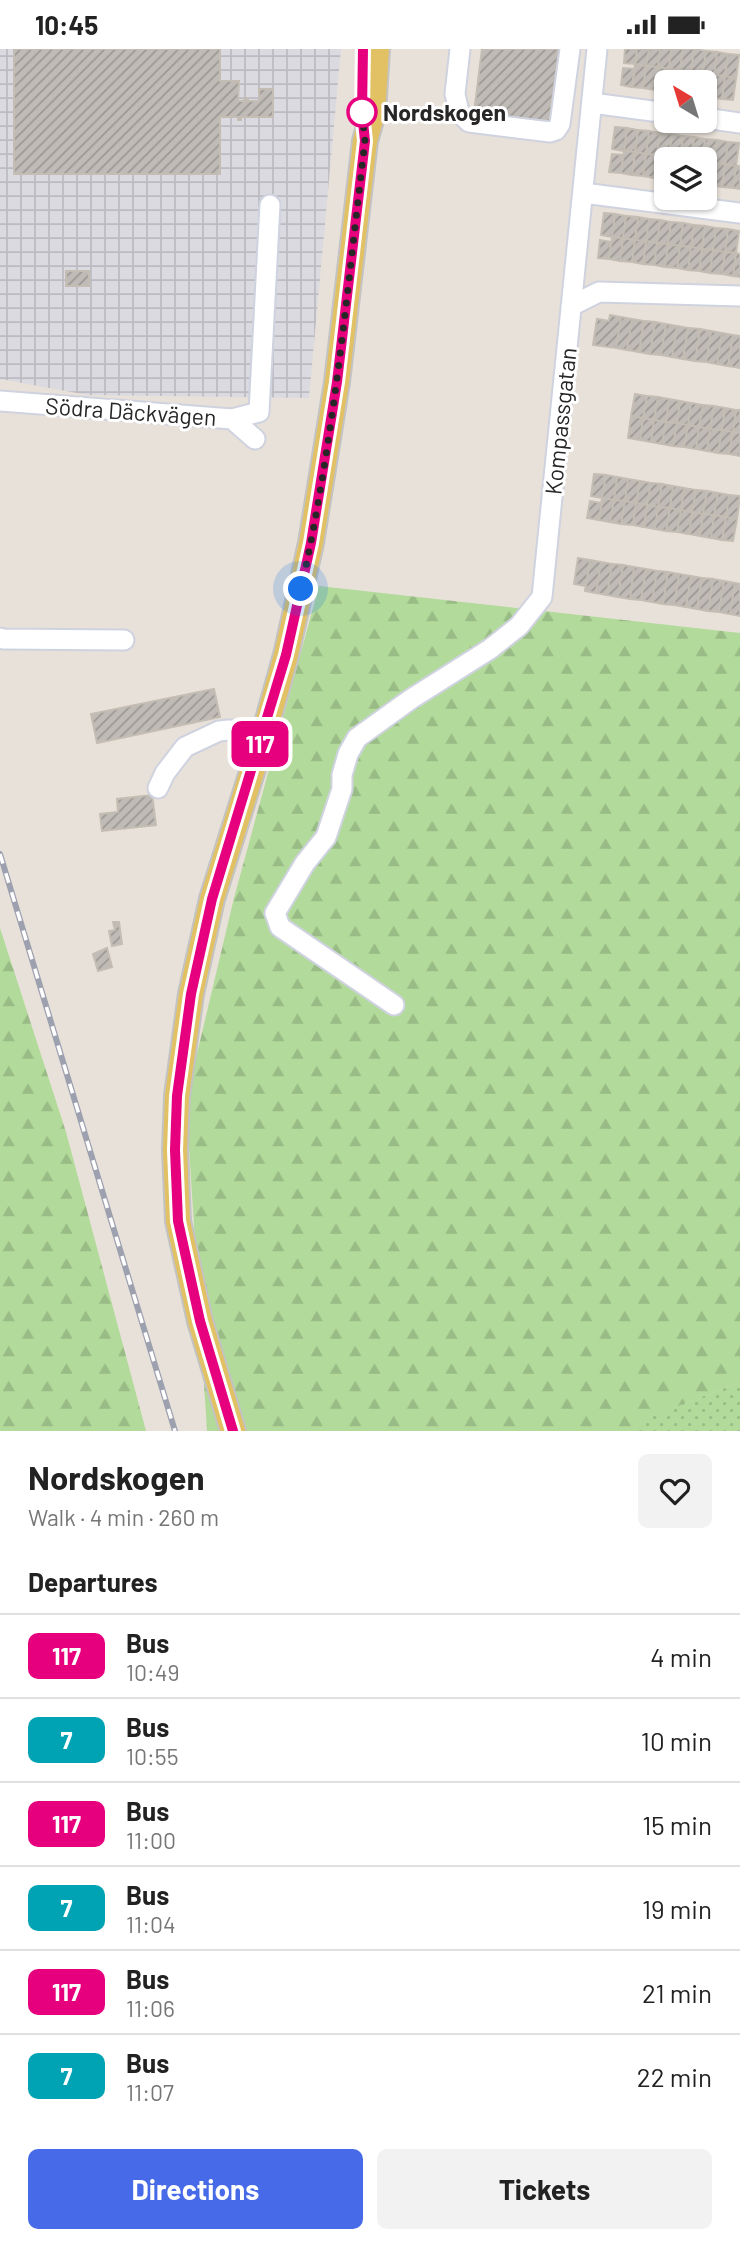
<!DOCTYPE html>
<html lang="en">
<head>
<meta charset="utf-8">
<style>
	body { margin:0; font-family:Barlow,sans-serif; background:#f2f2f2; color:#222; height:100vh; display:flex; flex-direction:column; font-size:26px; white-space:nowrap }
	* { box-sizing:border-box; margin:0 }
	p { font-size:23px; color:#767676 }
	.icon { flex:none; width:38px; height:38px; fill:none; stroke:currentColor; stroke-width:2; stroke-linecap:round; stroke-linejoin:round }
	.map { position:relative; height:1382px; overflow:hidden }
	.panel { display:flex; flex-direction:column; background:#fff; flex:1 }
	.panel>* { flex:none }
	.badge { padding:0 14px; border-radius:10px; font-size:24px; line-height:46px }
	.needle { width:46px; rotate:322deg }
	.buttons { position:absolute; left:654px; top:21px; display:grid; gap:14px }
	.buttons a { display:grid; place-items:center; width:63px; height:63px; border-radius:10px; background:#fff; box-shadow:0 2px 5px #0004; font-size:35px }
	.you { position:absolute; width:35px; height:35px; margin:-18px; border:5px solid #fff; border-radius:50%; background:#1a73e8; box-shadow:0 0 0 10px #1a73e833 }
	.map>.badge { position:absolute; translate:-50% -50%; box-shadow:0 0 0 4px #fff }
	h2 { padding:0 28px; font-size:26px; line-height:63px }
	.round { display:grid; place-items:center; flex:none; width:74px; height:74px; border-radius:10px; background:#f2f2f2 }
	.headline { display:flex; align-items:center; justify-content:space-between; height:119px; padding:0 28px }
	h1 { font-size:33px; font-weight:700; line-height:52px }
	.button { display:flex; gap:14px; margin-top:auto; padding:14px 28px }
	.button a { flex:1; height:80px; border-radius:10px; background:#476ae8; color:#fff; font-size:28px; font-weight:700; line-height:80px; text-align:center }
	.button a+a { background:#f2f2f2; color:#222 }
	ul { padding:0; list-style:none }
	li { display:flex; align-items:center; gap:21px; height:84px; padding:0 28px; border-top:2px solid #e0e0e0 }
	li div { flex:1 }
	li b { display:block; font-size:26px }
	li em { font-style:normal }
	li .badge { min-width:77px; font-weight:700; text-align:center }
	.status { display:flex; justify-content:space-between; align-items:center; height:49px; padding:0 35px; background:#fff; direction:ltr }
	.status svg { height:19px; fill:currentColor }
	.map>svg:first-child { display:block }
</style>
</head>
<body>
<div class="status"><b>10:45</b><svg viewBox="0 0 49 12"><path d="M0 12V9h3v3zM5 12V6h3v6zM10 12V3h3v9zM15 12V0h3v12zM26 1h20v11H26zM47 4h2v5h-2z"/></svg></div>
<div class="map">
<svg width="740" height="1382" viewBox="0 0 740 1382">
	<defs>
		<pattern id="industrial-grid" width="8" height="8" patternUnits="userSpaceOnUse" patternTransform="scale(1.75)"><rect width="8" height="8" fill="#dbdae1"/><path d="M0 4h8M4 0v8" fill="none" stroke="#bcbbc1"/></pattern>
		<pattern id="forest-firs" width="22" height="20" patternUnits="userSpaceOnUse" patternTransform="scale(1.75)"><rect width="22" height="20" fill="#b2da9a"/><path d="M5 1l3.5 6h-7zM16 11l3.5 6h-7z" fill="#99bb85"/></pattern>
		<pattern id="park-dots" width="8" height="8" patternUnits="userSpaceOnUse" patternTransform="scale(1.75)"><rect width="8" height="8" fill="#b2da9a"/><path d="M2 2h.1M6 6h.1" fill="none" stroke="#99bb85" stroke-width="1.8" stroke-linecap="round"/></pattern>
		<pattern id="building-hatch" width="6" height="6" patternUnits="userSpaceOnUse" patternTransform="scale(1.75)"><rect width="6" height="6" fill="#c0bbb6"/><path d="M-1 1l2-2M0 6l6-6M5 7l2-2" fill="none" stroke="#9c9894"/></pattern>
	</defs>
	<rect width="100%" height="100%" fill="#e8e1d9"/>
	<!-- industrial -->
	<path fill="url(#industrial-grid)" d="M0 0H341L309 349 88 346 0 330Z"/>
	<!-- forest -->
	<path fill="url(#forest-firs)" d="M319 537 740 584V1333L646 1370 662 1382H207L186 1051 234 849Z
		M0 879 66 1083 146 1382H0Z"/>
	<!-- park -->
	<path fill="url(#park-dots)" d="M740 1333V1382H629L645 1370Z"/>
	<!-- building -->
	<path fill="url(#building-hatch)" stroke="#c3bdb3" stroke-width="2" d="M14 0H220V32H239L238 52H244V49H248V52H259V40H273V68H241V71H238V68H220V125H14Z
		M482 0H559L549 74 474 64Z
		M625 0H637L635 15 624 14Z
		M637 0H649L646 17 635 15Z
		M649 0H660L658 18 646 17Z
		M660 0H671L669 20 658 18Z
		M671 0H683L680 21 669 20Z
		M683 0H694L691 23 680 21Z
		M694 0 706 2 703 24 691 23Z
		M706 2 717 3 714 26 703 24Z
		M717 3 728 5 725 27 714 26Z
		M728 5 739 6 736 29 725 27Z
		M635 15 646 17 643 39 632 38Z
		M646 17 658 18 655 41 643 39Z
		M658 18 669 20 666 42 655 41Z
		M623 19 635 20 632 38 621 36Z
		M669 20 680 21 679 33H667Z
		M680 21 691 23 690 33H679Z
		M703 24 714 26 711 48H705V33H701Z
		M714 26 725 27 722 50 711 48Z
		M725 27 736 29 733 51 722 50Z
		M615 78 627 79 624 102 612 100Z
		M627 79 638 81 635 103 624 102Z
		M638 81 649 82 646 105 635 103Z
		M649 82 660 84 657 106 646 105Z
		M660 84 672 85 669 108 657 106Z
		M672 85 683 87 680 109 669 108Z
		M683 87 694 88 691 110 680 109Z
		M694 88 705 90 703 110H691Z
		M705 90 717 91 714 114 703 110Z
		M717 91 728 93 725 115 714 114Z
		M728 93 739 94 736 117 725 115Z
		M624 102 635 103 632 126 621 124Z
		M635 103 646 105 643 127 632 126Z
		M612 105 623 106 621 124 609 123Z
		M646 105 657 106 654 129 643 127Z
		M657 106 669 108 666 130 654 129Z
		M705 113 714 114 711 136 705 135Z
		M714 114 725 115 722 138 711 136Z
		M725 115 736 117 733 139 722 138Z
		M736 117H740V140L733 139Z
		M604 164 615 165 612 188 601 186Z
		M615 165 626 167 623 189 612 188Z
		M626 167 638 168 635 191 623 189Z
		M638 168 649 170 646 192 635 191Z
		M649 170 660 171 657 194 646 192Z
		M660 171 671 173 668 195 657 194Z
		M671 173 683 174 680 197 668 195Z
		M683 174 694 176 691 198 680 197Z
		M694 176 705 177 702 200 691 198Z
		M705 177 716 179 713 201 702 200Z
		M716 179 728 180 725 203 713 201Z
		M728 180 739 182 736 204 725 203Z
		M612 188 623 189 620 212 609 210Z
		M623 189 635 191 632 213 620 212Z
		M600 191 611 193 609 210 598 209Z
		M635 191 646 192 643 215 632 213Z
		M646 192 657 194 654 216 643 215Z
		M657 194 668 195 665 218 654 216Z
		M668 195 680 197 677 219 665 218Z
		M680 197 691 198 688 221 677 219Z
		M691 198 702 200 699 222 688 221Z
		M702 200 713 201 710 224 699 222Z
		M713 201 725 203 722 225 710 224Z
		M725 203 736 204 733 227 722 225Z
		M736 204 740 205V228L733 227Z
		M66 222H89V237H66Z
		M610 266 621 268 616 299 593 296 597 270 609 272Z
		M621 268 632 270 627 301 616 299Z
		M632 270 644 272 639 303 627 301Z
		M644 272 655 273 650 305 639 303Z
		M655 273 666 275 661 306 650 305Z
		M666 275 677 277 672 308 661 306Z
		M677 277 688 279 683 310 672 308Z
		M688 279 700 280 695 312 683 310Z
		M700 280 711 282 706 313 695 312Z
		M711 282 722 284 717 315 706 313Z
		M722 284 733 286 728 317 717 315Z
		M733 286 740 287V319L728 317Z
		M635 345 647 347 643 369 631 367Z
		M647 347 658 348 654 371 643 369Z
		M658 348 669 350 666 373 654 371Z
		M669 350 680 352 677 374 666 373Z
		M680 352 691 354 688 376 677 374Z
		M691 354 703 356 699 378 688 376Z
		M703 356 714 357 710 380 699 378Z
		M714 357 725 359 722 381 710 380Z
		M725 359 736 361 733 383 722 381Z
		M736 361H740V384L733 383Z
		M631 367 643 369 640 391 628 389Z
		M643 369 654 371 651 393 640 391Z
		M654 371 666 373 662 395 651 393Z
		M666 373 677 374 673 397 662 395Z
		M677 374 688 376 684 398 673 397Z
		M688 376 699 378 696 400 684 398Z
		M699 378 710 380 707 402 696 400Z
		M710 380 722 381 718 404 707 402Z
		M722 381 733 383 729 405 718 404Z
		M733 383 740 384V407L729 405Z
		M594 425 606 426 602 449 591 447Z
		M606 426 617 428 614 451 602 449Z
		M617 428 628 430 625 452 614 451Z
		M628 430 640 432 636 454 625 452Z
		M640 432 651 434 647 456 636 454Z
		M651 434 662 435 658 458 647 456Z
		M662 435 673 437 670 459 658 458Z
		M673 437 684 439 681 461 670 459Z
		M684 439 696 441 692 463 681 461Z
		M696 441 707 442 703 465 692 463Z
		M707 442 718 444 714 466 703 465Z
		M718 444 729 446 726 468 714 466Z
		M729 446 740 447 737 470 726 468Z
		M602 449 614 451 610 473 599 471Z
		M614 451 625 452 621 475 610 473Z
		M590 452 602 454 599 471 587 469Z
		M625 452 636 454 633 476 621 475Z
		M636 454 647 456 644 478 633 476Z
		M647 456 658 458 655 480 644 478Z
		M658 458 670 459 666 482 655 480Z
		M670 459 681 461 677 483 666 482Z
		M681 461 692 463 689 485 677 483Z
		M692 463 703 465 700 487 689 485Z
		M703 465 714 466 711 489 700 487Z
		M714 466 726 468 722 491 711 489Z
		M726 468 737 470 733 492 722 491Z
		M578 509 590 511 586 537 574 535Z
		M590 511 601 513 596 544 585 542Z
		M601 513 612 515 607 546 596 544Z
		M612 515 623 516 618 548 607 546Z
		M623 516 634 518 630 550 618 548Z
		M634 518 646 520 641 551 630 550Z
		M646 520 657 522 652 553 641 551Z
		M657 522 668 523 663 555 652 553Z
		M668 523 679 525 674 556 663 555Z
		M679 525 691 527 686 558 674 556Z
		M691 527 702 529 697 560 686 558Z
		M702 529 713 530 708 562 697 560Z
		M713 530 724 532 719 563 708 562Z
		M724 532 735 534 730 565 719 563Z
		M735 534 740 535V567L730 565Z
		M214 640 220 668 97 694 91 665Z
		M152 746 156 776 102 782 100 765 118 763 117 750Z
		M113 873H119L122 895 112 897 109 882 115 881Z
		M107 899 112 918 98 922 93 905Z"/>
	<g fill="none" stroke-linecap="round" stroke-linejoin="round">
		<defs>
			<path id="minor" d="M460 0 455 45 459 63 469 73 550 83 556 81 560 75 570 0
				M592 54 667 64
				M705 69 740 74
				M583 144 740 164
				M571 257 599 243 740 247
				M0 352 232 370 255 390
				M232 370 259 363 270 156
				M0 589 3 590 124 591
				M158 739 165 724 185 698 219 682 229 681 264 685
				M394 956 280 878 275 864 305 814 326 788 342 740V726L348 705 357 689 411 650 490 600 519 577 542 548 597 0"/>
			<path id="major" d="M233 1382 200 1272 178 1172 175 1101 177 1047 191 945 212 850 264 685 286 606 311 494 337 333 365 92 373 64 377 0"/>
		</defs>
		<!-- minor casing -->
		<use href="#minor" stroke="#cfd2df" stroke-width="23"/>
		<!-- major casing -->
		<use href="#major" stroke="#c3c3c3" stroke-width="28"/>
		<!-- minor -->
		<use href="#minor" stroke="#fff" stroke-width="19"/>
		<!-- major -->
		<use href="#major" stroke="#e2c164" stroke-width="24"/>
		<defs>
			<path id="rail" d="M0 805 175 1382"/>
		</defs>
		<!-- rail casing -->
		<use href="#rail" stroke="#9da0af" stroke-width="6"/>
		<!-- rail -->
		<use href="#rail" stroke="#fff" stroke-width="3.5" stroke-dasharray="10" stroke-linecap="butt"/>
	</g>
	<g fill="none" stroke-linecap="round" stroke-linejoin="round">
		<defs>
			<path id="line" d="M233 1382 200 1272 178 1172 175 1101 177 1047 191 945 212 850 286 606 311 494 337 333 365 92 362 63 363 0"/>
		</defs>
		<!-- line casing -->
		<use href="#line" stroke="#fff" stroke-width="16"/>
		<!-- line -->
		<use href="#line" stroke="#e6007e" stroke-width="10"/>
		<!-- walk -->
		<path stroke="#272727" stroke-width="7" stroke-dasharray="0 12.6" d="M301 540C334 392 347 242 365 92L362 63"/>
	</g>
	<!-- markers -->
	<circle fill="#fff" stroke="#e6007e" stroke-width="3.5" cx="362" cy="63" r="14"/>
	<g text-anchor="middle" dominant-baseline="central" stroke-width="6" stroke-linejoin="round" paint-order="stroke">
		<!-- stop labels -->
		<g font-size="23" font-weight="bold" fill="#272727" stroke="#fff" text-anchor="start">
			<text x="383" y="63">Nordskogen</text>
		</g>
		<!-- street labels -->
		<g font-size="23" fill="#272727" stroke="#fff">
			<text transform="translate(131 362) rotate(4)">Södra Däckvägen</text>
			<text transform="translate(560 372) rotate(-84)">Kompassgatan</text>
		</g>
	</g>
</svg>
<div class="buttons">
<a><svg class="needle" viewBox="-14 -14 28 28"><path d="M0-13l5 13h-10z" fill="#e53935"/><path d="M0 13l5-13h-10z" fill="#767676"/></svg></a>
<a><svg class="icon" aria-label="layers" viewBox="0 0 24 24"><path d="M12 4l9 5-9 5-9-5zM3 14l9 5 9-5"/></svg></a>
</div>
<div class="you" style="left:301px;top:540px"></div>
<b class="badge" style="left:260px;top:695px;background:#e6007e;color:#fff">117</b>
</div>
<section class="panel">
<div class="headline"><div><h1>Nordskogen</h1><p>Walk · 4 min · 260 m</p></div><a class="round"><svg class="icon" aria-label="heart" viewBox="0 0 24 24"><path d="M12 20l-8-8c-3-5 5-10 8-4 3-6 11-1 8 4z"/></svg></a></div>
<h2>Departures</h2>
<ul>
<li><span class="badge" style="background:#e6007e;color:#fff">117</span><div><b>Bus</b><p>10:49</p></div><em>4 min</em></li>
<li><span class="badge" style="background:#00a3b4;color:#fff">7</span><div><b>Bus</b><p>10:55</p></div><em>10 min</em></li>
<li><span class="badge" style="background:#e6007e;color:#fff">117</span><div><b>Bus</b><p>11:00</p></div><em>15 min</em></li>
<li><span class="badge" style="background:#00a3b4;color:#fff">7</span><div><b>Bus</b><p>11:04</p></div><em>19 min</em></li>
<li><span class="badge" style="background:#e6007e;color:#fff">117</span><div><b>Bus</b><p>11:06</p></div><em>21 min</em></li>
<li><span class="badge" style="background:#00a3b4;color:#fff">7</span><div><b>Bus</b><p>11:07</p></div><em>22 min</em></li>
</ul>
<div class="button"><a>Directions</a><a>Tickets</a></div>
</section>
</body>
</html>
